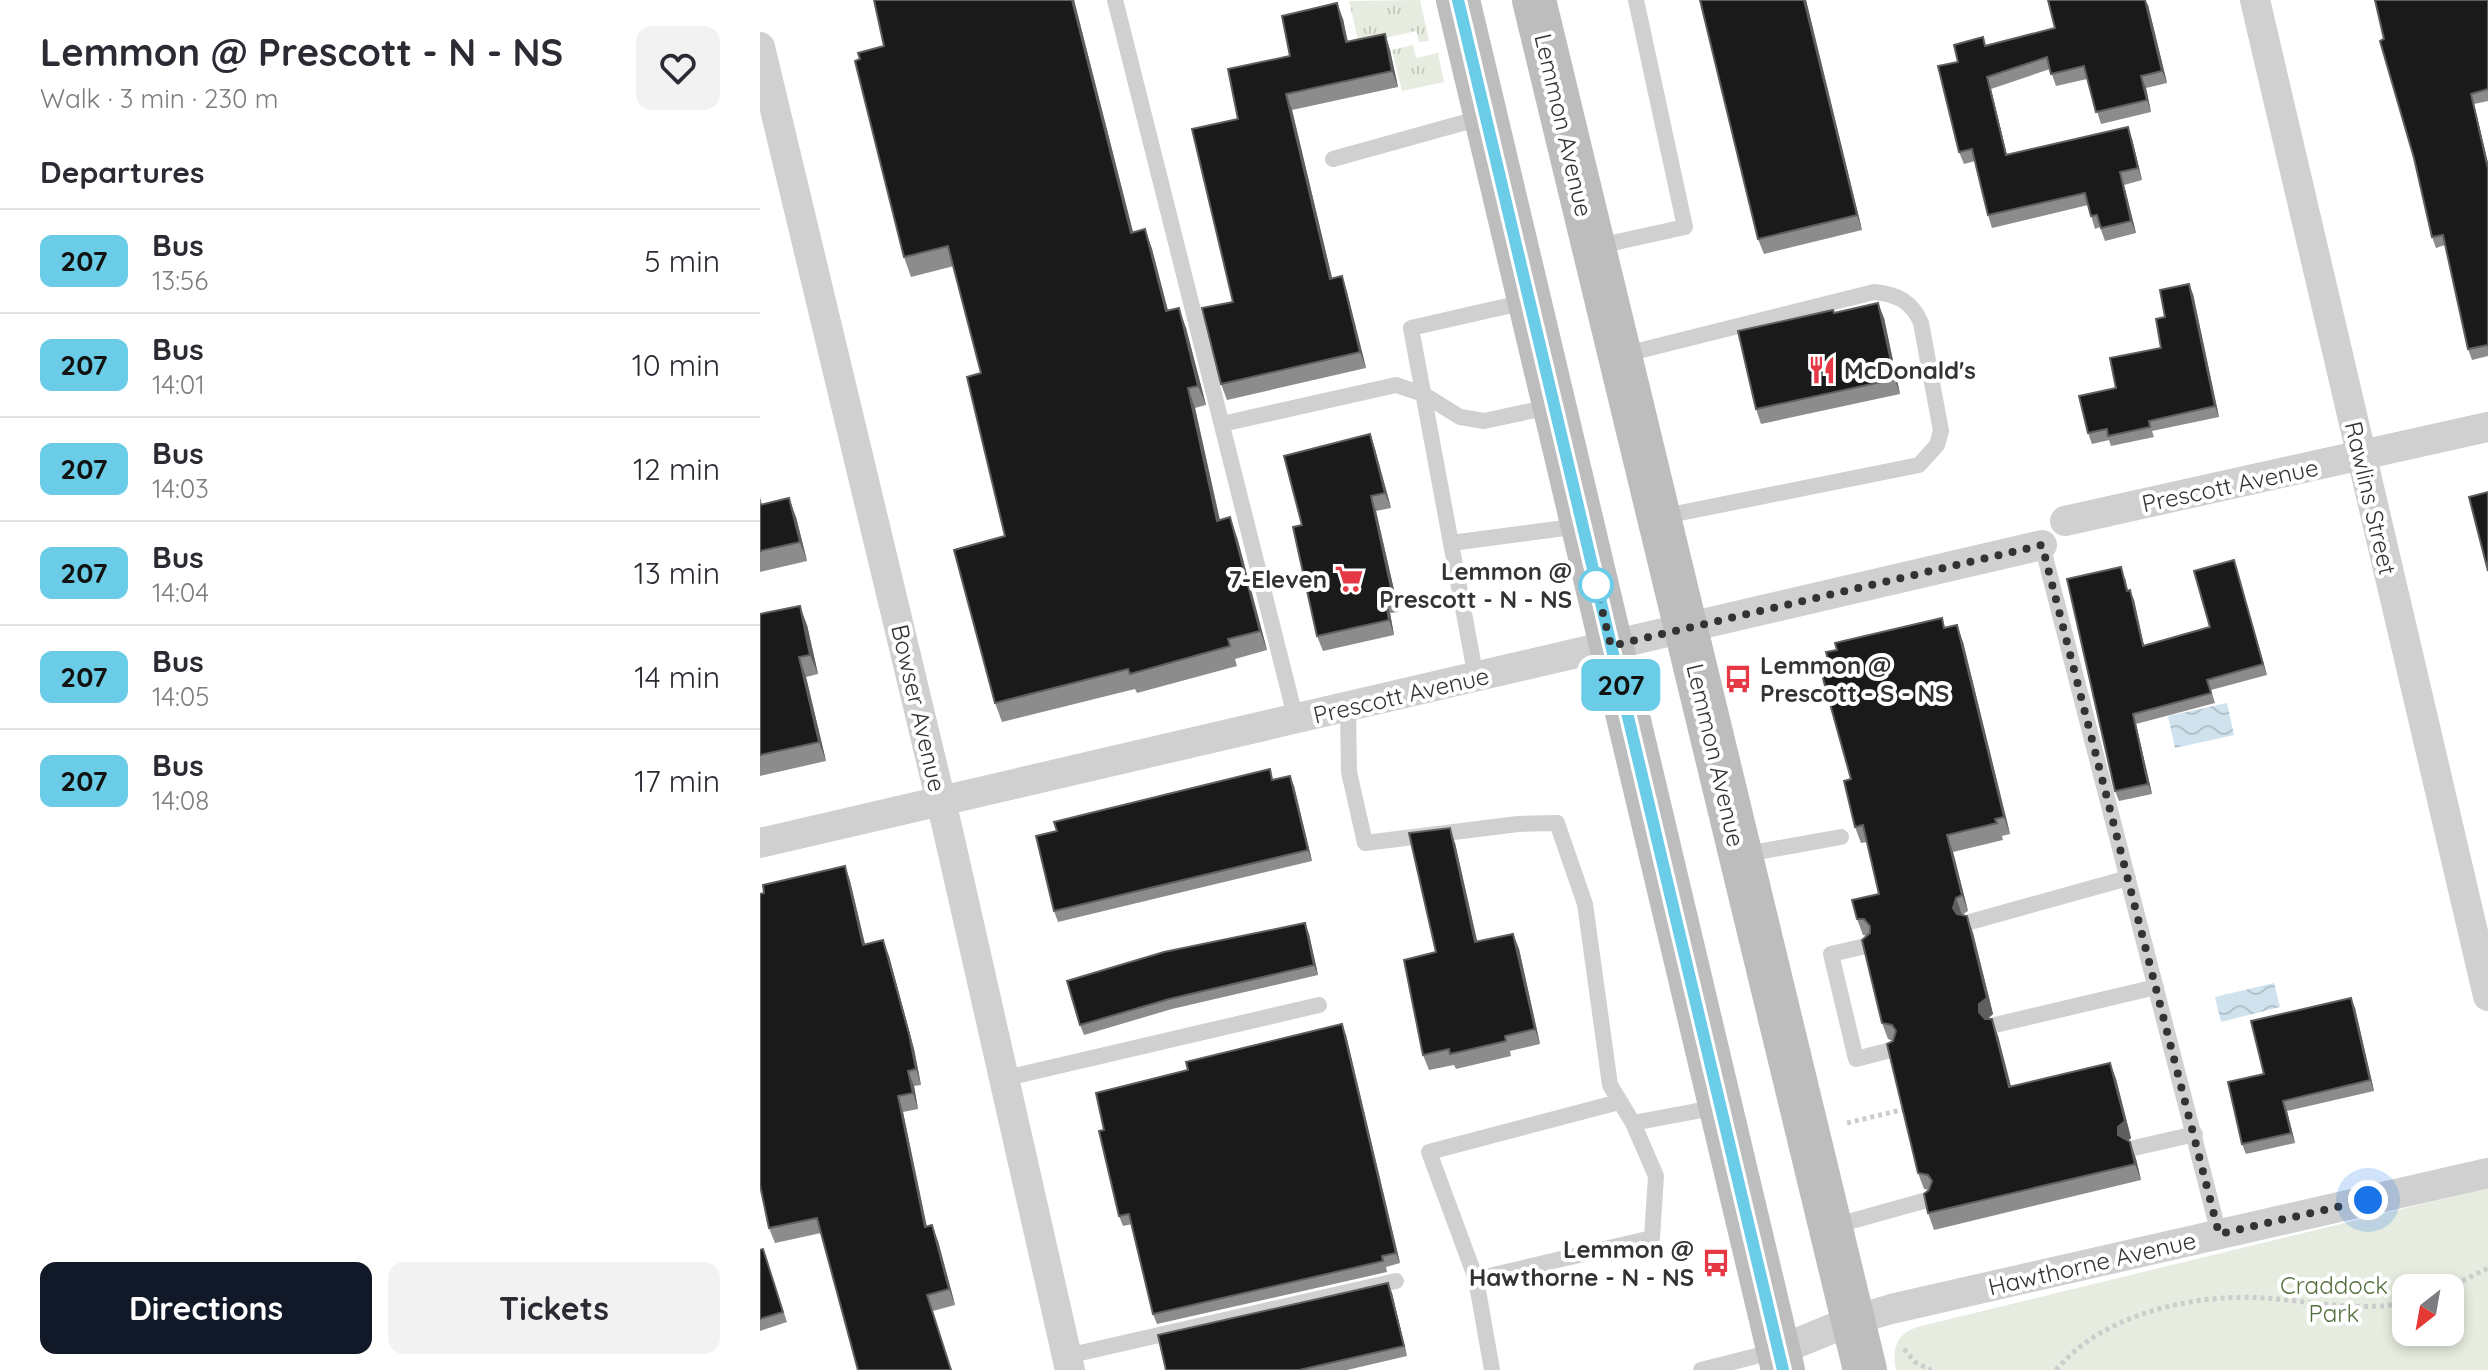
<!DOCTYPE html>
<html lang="en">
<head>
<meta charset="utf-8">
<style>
	body { margin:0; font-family:Quicksand,sans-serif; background:#f2f2f3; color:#2b2b33; height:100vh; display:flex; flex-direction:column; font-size:30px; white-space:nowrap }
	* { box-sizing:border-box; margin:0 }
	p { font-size:26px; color:#7c7c81 }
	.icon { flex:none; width:44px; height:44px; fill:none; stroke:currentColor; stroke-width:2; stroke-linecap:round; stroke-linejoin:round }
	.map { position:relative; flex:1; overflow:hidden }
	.panel { display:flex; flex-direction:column; background:#fff; width:760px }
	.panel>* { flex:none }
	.badge { padding:0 16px; border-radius:12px; font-size:28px; line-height:52px }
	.needle { width:52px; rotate:211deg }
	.buttons { position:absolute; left:1632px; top:1274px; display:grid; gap:16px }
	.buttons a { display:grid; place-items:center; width:72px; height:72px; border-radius:16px; background:#fff; box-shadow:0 4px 12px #0003; font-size:40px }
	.you { position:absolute; width:40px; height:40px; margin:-20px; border:6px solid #fff; border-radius:50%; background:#1a73e8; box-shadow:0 0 0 12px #1a73e833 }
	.map>.badge { position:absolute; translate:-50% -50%; box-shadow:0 0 0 4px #fff }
	h2 { padding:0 40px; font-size:30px; line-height:72px }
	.round { display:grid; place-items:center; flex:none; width:84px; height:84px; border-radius:16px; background:#f2f2f3 }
	.headline { display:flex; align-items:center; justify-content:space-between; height:136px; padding:0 40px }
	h1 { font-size:38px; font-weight:700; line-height:60px }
	.button { display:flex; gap:16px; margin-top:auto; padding:16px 40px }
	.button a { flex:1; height:92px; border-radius:16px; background:#111827; color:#fff; font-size:32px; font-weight:700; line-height:92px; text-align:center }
	.button a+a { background:#f2f2f3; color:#2b2b33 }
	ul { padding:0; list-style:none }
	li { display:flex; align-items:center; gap:24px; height:104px; padding:0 40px; border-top:2px solid #e1e1e2 }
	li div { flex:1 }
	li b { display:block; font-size:30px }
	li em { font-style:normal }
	li .badge { min-width:88px; font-weight:700; text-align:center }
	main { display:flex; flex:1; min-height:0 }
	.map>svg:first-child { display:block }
</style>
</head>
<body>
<main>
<section class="panel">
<div class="headline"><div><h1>Lemmon @ Prescott - N - NS</h1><p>Walk · 3 min · 230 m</p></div><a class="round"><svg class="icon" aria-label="heart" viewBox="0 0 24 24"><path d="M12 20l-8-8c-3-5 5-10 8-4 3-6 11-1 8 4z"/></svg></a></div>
<h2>Departures</h2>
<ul>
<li><span class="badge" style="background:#6bcce7;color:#111">207</span><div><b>Bus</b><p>13:56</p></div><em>5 min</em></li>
<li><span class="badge" style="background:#6bcce7;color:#111">207</span><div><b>Bus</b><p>14:01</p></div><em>10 min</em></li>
<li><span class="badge" style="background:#6bcce7;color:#111">207</span><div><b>Bus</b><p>14:03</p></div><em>12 min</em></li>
<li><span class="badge" style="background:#6bcce7;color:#111">207</span><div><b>Bus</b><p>14:04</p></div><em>13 min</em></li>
<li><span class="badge" style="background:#6bcce7;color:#111">207</span><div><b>Bus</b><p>14:05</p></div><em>14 min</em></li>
<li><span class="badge" style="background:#6bcce7;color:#111">207</span><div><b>Bus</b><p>14:08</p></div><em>17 min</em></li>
</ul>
<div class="button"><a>Directions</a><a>Tickets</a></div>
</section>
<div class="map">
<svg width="1728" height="1370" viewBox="0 0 1728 1370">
	<defs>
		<pattern id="grass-tufts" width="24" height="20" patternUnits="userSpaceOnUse" patternTransform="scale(2)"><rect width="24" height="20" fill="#e6ecdf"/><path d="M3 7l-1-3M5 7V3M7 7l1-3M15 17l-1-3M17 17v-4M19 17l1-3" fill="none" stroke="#c6cbc0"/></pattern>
		<pattern id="water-waves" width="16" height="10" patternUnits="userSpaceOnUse" patternTransform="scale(2)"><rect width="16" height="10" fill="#cfe2ee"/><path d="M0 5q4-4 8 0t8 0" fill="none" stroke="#b2c2cd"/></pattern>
	</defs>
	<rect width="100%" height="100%" fill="#fff"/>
	<!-- grass -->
	<path fill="url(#grass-tufts)" d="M660 0 669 41 659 42 656 31 599 44 589 1Z
		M653 45 656 58 678 53 684 82 642 91 632 50Z"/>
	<!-- park -->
	<path fill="#e6ecdf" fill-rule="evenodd" d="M1728 1188V1370H1136C1132 1348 1136 1335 1157 1327ZM1646 1288H1690V1332H1646Z"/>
	<!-- water -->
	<path fill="url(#water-waves)" d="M1467 703 1474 735 1415 748 1408 716Z
		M1514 983 1520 1007 1461 1022 1455 997Z"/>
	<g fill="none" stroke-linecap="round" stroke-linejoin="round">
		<!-- path -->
		<path stroke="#cdcdcd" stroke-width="5" stroke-dasharray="4 4" stroke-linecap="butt" d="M1087 1123 1145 1109
			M1688 1288 1728 1268
			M1144 1349 1155 1362 1171 1370
			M1296 1370C1342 1314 1435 1293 1505 1298 1550 1301 1601 1313 1646 1302"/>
		<!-- service -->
		<path stroke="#d0d0d0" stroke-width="16" d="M355 0 536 720
			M573 159 724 117
			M834 247 925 227 876 0
			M862 355 1114 292C1136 294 1152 301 1161 323L1181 431 1177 445 1159 465 900 517
			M462 424 636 385 663 394 700 417 724 421 794 406
			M691 543 820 526
			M1282 545 1459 1234
			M716 678 651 328 769 301
			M588 708 589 772 605 843 758 824 797 823 825 904 850 1085 873 1123 896 1176 892 1238 716 1279 732 1370
			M981 855 1081 837
			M1210 922 1368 878
			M1106 946 1071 954 1096 1059 1131 1050
			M1235 1025 1396 987
			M242 1079 559 1005
			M873 1123 958 1107
			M1374 1148 1435 1134
			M1070 1227 1167 1200
			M716 1279 669 1152 859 1102
			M307 1356 636 1281
			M941 1370 1016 1351"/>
		<!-- minor -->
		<path stroke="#d0d0d0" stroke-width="30" d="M1495 0 1728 996
			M0 47 188 831 310 1370
			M1305 521 1728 427
			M0 843 1282 545
			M1017 1351 1091 1321 1131 1309 1728 1173"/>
		<!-- secondary -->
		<path stroke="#bdbdbd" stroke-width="44" d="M698 0 1023 1370
			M774 0 1105 1370"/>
	</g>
	<!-- wall -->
	<path fill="#8c8c8c" d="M114 0H314L373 232 385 229 392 249 408 311 426 328 446 405 435 408 460 520 477 537 507 650 475 659 477 666 377 693 375 689 242 722 235 703 245 536 221 373 194 266 151 277 144 257 100 59 124 46Z
		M1046 0 1102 230 1004 254 998 239Z
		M1728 0V101L1714 104 1728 163V356L1712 360 1708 349 1685 245 1676 248 1672 237 1654 158 1624 39Z
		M1388 5 1407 83 1386 88 1391 112 1341 124 1327 79 1296 86 1290 69 1231 89 1247 155 1372 139 1382 180 1364 185 1376 233 1345 241 1340 227 1335 229 1328 205 1232 228 1228 215 1215 161 1204 164 1199 152 1226 45Z
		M583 19 588 42 625 34 630 50 638 87 532 110 572 278 582 276 587 292 606 368 467 400 461 384 473 302 530 56Z
		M1433 294 1459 417 1392 431 1394 437 1351 446 1349 440 1332 444 1328 433 1356 388 1401 348 1405 317Z
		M1075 313 1124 318 1140 394 1001 424 996 409Z
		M610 434 615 449 631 508 616 511 639 612 630 613 634 635 563 651 557 636 542 525Z
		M0 497 2 504 36 517 47 561 0 572Z
		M1477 570 1507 675 1451 690 1455 703 1376 724 1392 794 1359 801 1355 791 1365 577 1368 590 1374 600 1384 645 1450 627Z
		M0 614 47 625 58 674 46 677 66 761 0 776Z
		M1185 628 1203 642 1250 834 1242 836 1243 840 1193 852 1208 911 1202 915 1207 916 1213 933 1233 1014 1228 1019 1238 1036 1251 1086 1350 1063 1356 1079 1371 1138 1368 1141 1370 1142 1376 1159 1381 1180 1174 1230 1168 1213 1169 1190 1164 1189 1158 1173 1133 1041 1128 1039 1122 1023 1107 936 1103 935 1097 919 1119 894 1107 842 1101 843 1095 827 1091 779 1071 672Z
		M514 780 534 786 552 861 298 922 294 911Z
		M695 843 717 942 753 934 759 949 780 1044 750 1051 751 1056 696 1069 694 1065 669 1070 663 1055 676 952Z
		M85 866 90 881 105 945 129 956 154 1049 161 1085 154 1086 158 1109 143 1112 167 1227 178 1241 195 1305 173 1311 61 1233 15 1243 9 1228Z
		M549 934 558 975 412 1009 324 1035 320 1025Z
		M1595 1008 1614 1091 1527 1111 1535 1143 1486 1154 1482 1144 1504 1074Z
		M586 1035 640 1263 626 1267 627 1272 397 1324 393 1314 372 1224 363 1226 359 1216Z
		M3 1249 27 1322 0 1331V1250Z
		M632 1293 647 1356 587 1370H406Z"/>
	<!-- shaded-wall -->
	<path fill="#5f5f5f" d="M312 0H314L378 252 371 233Z
		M1044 0H1046L1102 230 1097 215Z
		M1385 0 1388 5 1407 83 1402 71Z
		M577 3 583 19 591 59 586 42Z
		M625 34 630 50 638 87 632 71Z
		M1381 76 1386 88 1391 112 1387 100Z
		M1227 77 1231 89 1250 168 1246 155Z
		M526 94 532 110 576 295 570 279Z
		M1711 94 1714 104 1728 163V169Z
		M1368 127 1372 139 1382 180 1378 168Z
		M1360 172 1364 185 1376 233 1371 221Z
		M385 229 392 249 413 330 406 311Z
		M582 276 587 292 606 368 600 352Z
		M1429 284 1433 294 1459 417 1455 406Z
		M1118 303 1124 318 1140 394 1135 379Z
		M419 308 426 328 446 405 438 386Z
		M428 388 435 408 464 540 457 521Z
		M610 434 615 449 631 508 625 493Z
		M611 496 616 511 639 612 633 597Z
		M29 498 36 517 47 561 40 542Z
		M470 517 477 537 507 650 500 631Z
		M1474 560 1477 570 1507 675 1503 664Z
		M1370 590 1374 600 1386 656 1383 646Z
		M625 598 630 613 634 635 629 620Z
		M40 606 47 625 58 674 50 655Z
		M1197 625 1203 642 1250 834 1244 817Z
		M39 657 46 677 66 761 59 742Z
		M1373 714 1376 724 1392 794 1388 784Z
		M530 776 534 786 552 861 548 850Z
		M690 828 695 843 721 958 715 942Z
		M1187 835 1193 852 1208 911 1202 895Z
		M85 866 90 881 109 961 103 945Z
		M1196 898 1202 915 1199 924 1193 908Z
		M1207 916 1213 933 1233 1014 1225 1021 1219 1012Z
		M545 923 549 934 558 975 554 965Z
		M753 934 759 949 780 1044 775 1029Z
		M123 940 129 956 154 1049 161 1085 156 1069Z
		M1591 998 1595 1008 1614 1091 1610 1080Z
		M1232 1019 1238 1036 1255 1103 1249 1087Z
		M582 1024 586 1035 640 1263 636 1253Z
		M1350 1063 1356 1079 1371 1138 1364 1144 1358 1135Z
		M148 1071 154 1086 158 1109 153 1093Z
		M138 1096 143 1112 170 1243 165 1227Z
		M1523 1101 1527 1111 1535 1143 1531 1133Z
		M1370 1142 1376 1159 1381 1180 1375 1164Z
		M172 1225 178 1241 195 1305 189 1289Z
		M628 1283 632 1293 647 1356 644 1346Z"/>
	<!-- building -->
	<path fill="#1a1a1a" stroke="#5f5f5f" stroke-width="2" d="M114 0H312L371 233 385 229 406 311 419 308 438 386 428 388 457 521 470 517 500 631 468 639 470 646 370 674 368 669 235 703 194 550 245 536 207 377 221 373 188 246 144 257 95 61 100 59 98 53 124 46Z
		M940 0H1044L1097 215 998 239Z
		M1288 0H1385L1402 71 1381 76 1387 100 1336 112 1324 66 1291 74 1287 57 1227 77 1246 155 1368 127 1378 168 1360 172 1371 221 1341 228 1337 215 1331 216 1325 193 1228 215 1212 149 1199 152 1178 66 1198 62 1194 45 1223 37 1225 46 1295 28Z
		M1615 0H1728V89L1711 94 1728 169V345L1708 349 1683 235 1672 237 1654 158 1620 41 1624 39Z
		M577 3 586 42 625 34 632 71 526 94 570 279 582 276 600 352 461 384 442 308 473 302 432 129 478 119 468 69 530 56 522 16Z
		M1429 284 1455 406 1389 421 1390 427 1348 436 1347 429 1328 433 1319 396 1356 388 1350 358 1401 348 1396 319 1405 317 1400 290Z
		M1118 303 1135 379 996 409 978 331 1073 310 1074 313Z
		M610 434 625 493 611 496 633 597 625 598 629 620 557 636 533 527 542 525 524 456Z
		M1728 492V571L1709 497Z
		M29 498 40 542 0 551V505Z
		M1474 560 1503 664 1447 680 1451 693 1373 714 1388 784 1355 791 1307 579 1361 567 1367 591 1370 590 1383 646 1450 627 1434 571Z
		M40 606 50 655 39 657 59 742 0 755V614Z
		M1182 618 1184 628 1197 625 1244 817 1235 819 1237 823 1187 835 1202 895 1196 898 1193 908 1197 914 1207 916 1227 998 1219 1004V1012L1225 1019H1232L1249 1087 1350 1063 1365 1121 1358 1127V1135L1370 1142 1375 1164 1168 1213 1164 1194 1169 1190 1172 1181 1168 1175 1158 1173 1127 1044 1133 1041 1136 1031 1132 1025 1122 1023 1102 940 1110 933V926L1104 919H1097L1092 900 1119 894 1103 825 1095 827 1084 781 1091 779 1062 675 1071 672 1066 652 1077 650 1075 643Z
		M510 769 512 780 530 776 548 850 294 911 276 836 297 831 294 822Z
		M690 828 715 942 753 934 775 1029 745 1036 746 1041 690 1054 689 1049 663 1055 644 960 676 952 649 833Z
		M85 866 103 945 123 940 149 1034 156 1069 148 1071 153 1093 138 1096 165 1227 172 1225 189 1289 167 1295 191 1370H98L57 1218 9 1228 0 1185V894L4 893 3 885Z
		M545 923 554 965 409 999 320 1025 307 981 404 952Z
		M1591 998 1610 1080 1523 1101 1531 1133 1482 1144 1468 1082 1504 1074 1491 1021Z
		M582 1024 636 1253 622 1256 623 1261 393 1314 369 1214 359 1216 339 1131 344 1130 336 1093 428 1070 426 1062Z
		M3 1249 23 1312 0 1319V1250Z
		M628 1283 644 1346 539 1370H406L398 1335Z"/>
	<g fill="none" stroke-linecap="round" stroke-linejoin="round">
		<defs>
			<path id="line" d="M698 0 1023 1370"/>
		</defs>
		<!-- line casing -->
		<use href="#line" stroke="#fff" stroke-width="18"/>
		<!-- line -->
		<use href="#line" stroke="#6bcce7" stroke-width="12"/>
		<!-- walk -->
		<path stroke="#333" stroke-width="8" stroke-dasharray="0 14.4" d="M836 585 851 646 1282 545 1459 1234 1608 1200"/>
	</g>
	<!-- icons -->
	<defs>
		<symbol id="restaurant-bare" viewBox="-9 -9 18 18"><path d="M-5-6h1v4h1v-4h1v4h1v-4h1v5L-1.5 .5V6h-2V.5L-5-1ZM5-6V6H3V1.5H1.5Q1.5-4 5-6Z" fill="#e63946" stroke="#fff" stroke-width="2.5" paint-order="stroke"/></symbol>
		<symbol id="supermarket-bare" viewBox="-9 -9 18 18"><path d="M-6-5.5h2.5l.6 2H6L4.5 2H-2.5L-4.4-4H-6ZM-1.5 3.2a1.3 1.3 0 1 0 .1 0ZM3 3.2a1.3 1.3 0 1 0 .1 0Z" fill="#e63946" stroke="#fff" stroke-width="2.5" paint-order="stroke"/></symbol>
		<symbol id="bus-bare" viewBox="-9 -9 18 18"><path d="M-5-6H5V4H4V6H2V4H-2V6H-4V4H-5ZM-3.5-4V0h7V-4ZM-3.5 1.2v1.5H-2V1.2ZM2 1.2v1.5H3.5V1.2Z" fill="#e63946" stroke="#fff" stroke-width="2.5" paint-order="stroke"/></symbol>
	</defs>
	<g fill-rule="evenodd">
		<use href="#restaurant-bare" x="1042" y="350" width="40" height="40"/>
		<use href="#supermarket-bare" x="569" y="559" width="40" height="40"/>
		<use href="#bus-bare" x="958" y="659" width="40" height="40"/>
		<use href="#bus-bare" x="936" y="1243" width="40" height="40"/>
	</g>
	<!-- markers -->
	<circle fill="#fff" stroke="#6bcce7" stroke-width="4" cx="836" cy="585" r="16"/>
	<g text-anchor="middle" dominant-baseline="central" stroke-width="8" stroke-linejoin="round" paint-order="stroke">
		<!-- street labels -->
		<g font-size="24" fill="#333" stroke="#fff">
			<text transform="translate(804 125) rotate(77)">Lemmon Avenue</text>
			<text transform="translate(1470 485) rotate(-12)">Prescott Avenue</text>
			<text transform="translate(1611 498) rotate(77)">Rawlins Street</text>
			<text transform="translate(641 695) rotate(-13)">Prescott Avenue</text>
			<text transform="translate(159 708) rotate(77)">Bowser Avenue</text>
			<text transform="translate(956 755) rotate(77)">Lemmon Avenue</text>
			<text transform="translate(1332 1263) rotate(-13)">Hawthorne Avenue</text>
		</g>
		<!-- poi labels -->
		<g font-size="24" font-weight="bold" fill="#333" stroke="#fff" text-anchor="start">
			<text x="1084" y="370">McDonald's</text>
			<text x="567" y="579" text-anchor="end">7-Eleven</text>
			<text x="1000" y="665">Lemmon @<tspan x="1000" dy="28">Prescott - S - NS</tspan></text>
			<text x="934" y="1249" text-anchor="end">Lemmon @<tspan x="934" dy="28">Hawthorne - N - NS</tspan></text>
		</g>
		<!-- stop labels -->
		<g font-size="24" font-weight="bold" fill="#333" stroke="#fff" text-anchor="end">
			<text x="812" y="571">Lemmon @<tspan x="812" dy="28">Prescott - N - NS</tspan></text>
		</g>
		<!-- park labels -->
		<g font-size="24" fill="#56703f" stroke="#fff">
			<text x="1574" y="1285">Craddock<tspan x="1574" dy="28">Park</tspan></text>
		</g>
	</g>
</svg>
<div class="buttons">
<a><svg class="needle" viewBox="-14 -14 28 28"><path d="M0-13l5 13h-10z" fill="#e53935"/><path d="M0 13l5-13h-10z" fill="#7c7c81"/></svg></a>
</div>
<div class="you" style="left:1608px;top:1200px"></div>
<b class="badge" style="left:861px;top:685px;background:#6bcce7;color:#111">207</b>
</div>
</main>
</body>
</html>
